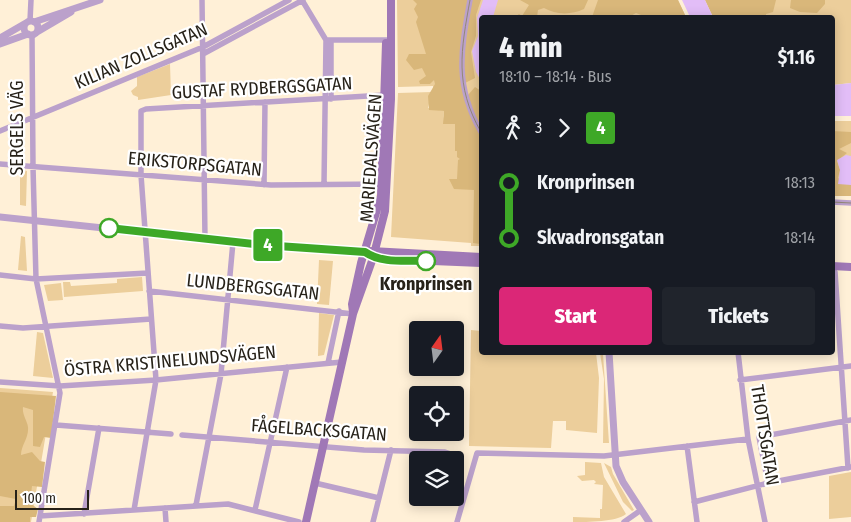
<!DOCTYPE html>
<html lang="en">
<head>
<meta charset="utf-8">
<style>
	body { margin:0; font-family:"Fira Sans Condensed",sans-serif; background:#20242c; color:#f1f3f6; height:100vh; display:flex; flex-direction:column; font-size:19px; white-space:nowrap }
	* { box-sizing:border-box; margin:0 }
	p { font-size:16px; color:#9ea1a6 }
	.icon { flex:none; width:28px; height:28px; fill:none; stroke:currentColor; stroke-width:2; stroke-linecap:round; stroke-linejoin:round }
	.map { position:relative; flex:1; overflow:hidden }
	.sheet { position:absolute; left:479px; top:15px; width:356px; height:340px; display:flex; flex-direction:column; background:#171b24; border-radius:5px; box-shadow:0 2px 12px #0003 }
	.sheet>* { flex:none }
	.badge { padding:0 10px; border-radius:4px; font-size:18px; line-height:32px }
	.needle { width:32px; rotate:14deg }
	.buttons { position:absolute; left:409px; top:321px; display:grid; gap:10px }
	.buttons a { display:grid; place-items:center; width:55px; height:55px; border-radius:5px; background:#171b24; box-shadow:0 2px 12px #0003; font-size:25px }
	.scale { position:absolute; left:15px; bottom:12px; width:74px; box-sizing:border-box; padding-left:5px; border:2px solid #272219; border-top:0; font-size:14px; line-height:18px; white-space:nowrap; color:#272219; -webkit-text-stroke:4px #fff; paint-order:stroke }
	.map>.badge { position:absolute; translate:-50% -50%; box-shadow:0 0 0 2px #fff }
	.legs { display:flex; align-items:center; gap:8px; height:55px; padding:0 20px; font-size:16px }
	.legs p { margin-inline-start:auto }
	.summary { display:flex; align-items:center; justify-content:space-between; height:85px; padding:0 20px }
	h1 { font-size:28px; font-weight:800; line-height:38px }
	.primary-button { display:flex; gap:10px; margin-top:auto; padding:10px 20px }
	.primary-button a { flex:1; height:58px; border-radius:5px; background:#db2777; color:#fff; font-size:20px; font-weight:800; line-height:58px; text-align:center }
	.primary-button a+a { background:#20242c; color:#f1f3f6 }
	ul { padding:0 20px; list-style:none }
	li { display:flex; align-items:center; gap:18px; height:55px; font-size:19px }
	li i { display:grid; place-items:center; width:8px; height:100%; margin:0 6px; background:currentColor }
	li i::after { content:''; width:12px; height:12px; margin:-6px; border:4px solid; border-radius:50%; background:#171b24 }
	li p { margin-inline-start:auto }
	li:first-child i { background:linear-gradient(#0000 50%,currentColor 0) }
	li:last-child i { background:linear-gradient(currentColor 50%,#0000 0) }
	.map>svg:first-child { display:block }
</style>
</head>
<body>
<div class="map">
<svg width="851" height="522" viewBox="0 0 851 522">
	<rect width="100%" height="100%" fill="#fff0d7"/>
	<!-- green -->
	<path fill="#ecce9b" d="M397 0H678L686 17 481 18V246H471V243L391 237 398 93 432 92 428 108 444 111 443 123 445 109 433 107V86L398 87Z
		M705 0H851V83L833 85 832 18 713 17Z
		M170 64 171 95 138 100V97L133 95 131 91 137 86V77Z
		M832 121H851V196H833Z
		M20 169 27 171 26 206 20 205Z
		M21 236 25 237 27 271 18 270Z
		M319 260 333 261 329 305 317 304Z
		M142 277 143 291 64 297 63 282H70L71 286 117 283V279Z
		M61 283 63 300 48 301 44 285Z
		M319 313 334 315 324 355 318 356Z
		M471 330 481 331V352L596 353 599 378 597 433 566 430V421H553L551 448 469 446Z
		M37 332 43 333 53 378 33 376Z
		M600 353 603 354 609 443H603L604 379Z
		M0 388 53 392 31 522H0Z
		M585 462 601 463 604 477 626 514C616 522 588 522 573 522V517L600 518V509H602L603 485 594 484 596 482 594 480 582 481 577 476 585 475Z
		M604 463 611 467 613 474 634 510 632 511 623 502Z
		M851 472V517L829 519V476Z"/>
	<!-- forest -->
	<path fill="#d9b77a" d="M413 0H481L476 15V36L471 52 475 78 465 83 468 95 475 87 481 91V250L480 244 473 243 474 190 454 189 449 179H457L458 160 460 159 457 157V151H455V124H443L444 111 429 110 428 96 435 84 434 80 430 84H420L419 81 426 76 422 68 414 70 406 60 409 54H426L416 22 418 17 414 9 417 4Z
		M520 0H588L584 9C571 15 556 15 544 8L538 10 537 17H515L519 14 522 16 529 5Z
		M598 0H678L686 17H640L641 15 636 13 629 17H592Z
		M705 0H776L773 12 766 14V18L713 17Z
		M791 0H825V4L817 13 800 12 790 8Z
		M832 131 851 132V143L839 149 847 153 837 161 840 170 838 178 851 185V196H833Z
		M0 392 56 396 51 438 44 437 40 447 33 446V410L23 407C22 415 27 420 28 427 29 438 21 445 21 455L32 452 40 461 45 462 42 487 32 486 30 503 38 509 36 517H30V522H0V506H14L16 499 0 496Z"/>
	<!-- water -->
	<path fill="#e2bdf7" d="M483 0H498L493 17 481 18V81L476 72 472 51 478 36 477 18Z
		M682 0H705L713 17H690Z
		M851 83V116H833V85Z
		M846 155 851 156V185L838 184 840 170 837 160Z"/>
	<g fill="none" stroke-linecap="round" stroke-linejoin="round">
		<!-- minor -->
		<path stroke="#bba1cb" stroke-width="5.5" d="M202 0 205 239
			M302 0 326 40 324 184
			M470 0C461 50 454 85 481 132
			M30 21 31 0
			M32 35 33 167 36 279 60 393 39 522
			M326 40H391
			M203 54 303 0
			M331 99V40
			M0 131 203 47 289 0
			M0 164 271 185 384 184
			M264 185 265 102
			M832 202 851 203
			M835 272 848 468
			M0 275 36 279 148 273
			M149 291 353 314
			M0 326 23 328 151 319
			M738 352 748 439 765 522
			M328 363 339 311
			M740 380 851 366
			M0 382 60 386 156 380 342 362
			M56 425 171 434
			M182 435 364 450 445 452 454 455
			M687 446 697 522
			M315 483 379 498
			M768 483 759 437 851 420
			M694 502 768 483 851 467
			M196 505 221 374 233 242
			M165 508 166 522
			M134 510 156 380 141 175V111L146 109 385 95
			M255 510 287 367
			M84 514 99 428
			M40 516 228 504 299 522
			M373 522 391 450
			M457 522 477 453 604 456 748 439
			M624 522 641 510"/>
		<!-- tertiary -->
		<path stroke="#bba1cb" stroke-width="7" d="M24 28a7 7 0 1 1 14 0a7 7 0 1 1-14 0Z
			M34 22 100 0
			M37 32 71 12
			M0 38 26 23
			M0 44 28 34
			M0 217 263 245 365 252
			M609 352 616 466 623 482 649 522"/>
		<!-- secondary -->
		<path stroke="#a078b6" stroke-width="8" d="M371 251 481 257
			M370 256 385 259 481 263
			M832 266 851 267
			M353 312 352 304 361 263 381 196 386 43
			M306 522 353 314 373 258 385 211 391 99V0"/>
		<!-- tram -->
		<path stroke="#928877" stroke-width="1" d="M470 0C461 50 454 85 481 132
			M832 202 851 203"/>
	</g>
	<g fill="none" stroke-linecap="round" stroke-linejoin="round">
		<defs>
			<path id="line-1" d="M109 228 263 245 365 252C382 264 406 260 426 261"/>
		</defs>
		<!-- line-1 casing -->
		<use href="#line-1" stroke="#fff" stroke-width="11"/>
		<!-- line-1 -->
		<use href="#line-1" stroke="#3ea827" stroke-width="8"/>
	</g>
	<!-- markers -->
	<g fill="#fff" stroke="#3ea827" stroke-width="2.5">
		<circle cx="109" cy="228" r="9"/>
		<circle cx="426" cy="261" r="9"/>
	</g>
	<g text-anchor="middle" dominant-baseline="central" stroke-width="4.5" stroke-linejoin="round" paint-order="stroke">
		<!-- street labels -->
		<g font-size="18" fill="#272219" stroke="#fff">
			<text transform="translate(141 56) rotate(-23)">KILIAN ZOLLSGATAN</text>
			<text transform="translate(262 88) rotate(-3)">GUSTAF RYDBERGSGATAN</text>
			<text transform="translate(17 128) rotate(-90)">SERGELS VÄG</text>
			<text transform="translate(371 158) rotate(-86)">MARIEDALSVÄGEN</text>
			<text transform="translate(195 164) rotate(5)">ERIKSTORPSGATAN</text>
			<text transform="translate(253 287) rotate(6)">LUNDBERGSGATAN</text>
			<text transform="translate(170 361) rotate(-5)">ÖSTRA KRISTINELUNDSVÄGEN</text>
			<text transform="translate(319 430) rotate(4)">FÅGELBACKSGATAN</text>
			<text transform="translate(765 435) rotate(81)">THOTTSGATAN</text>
		</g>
		<!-- stop labels -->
		<g font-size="18" font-weight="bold" fill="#272219" stroke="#fff">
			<text x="426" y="284">Kronprinsen</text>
		</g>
	</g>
</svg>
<div class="buttons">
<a><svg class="needle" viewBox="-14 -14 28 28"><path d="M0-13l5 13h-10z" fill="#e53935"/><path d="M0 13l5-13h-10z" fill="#9ea1a6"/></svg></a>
<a><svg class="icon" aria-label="locate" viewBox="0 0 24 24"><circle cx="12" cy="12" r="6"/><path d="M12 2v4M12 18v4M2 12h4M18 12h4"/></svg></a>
<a><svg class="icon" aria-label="layers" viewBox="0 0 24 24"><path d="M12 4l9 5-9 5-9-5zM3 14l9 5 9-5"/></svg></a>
</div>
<div class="scale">100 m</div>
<b class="badge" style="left:268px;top:245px;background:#3ea827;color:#fff">4</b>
<section class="sheet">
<div class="summary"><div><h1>4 min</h1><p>18:10 – 18:14 · Bus</p></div><b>$1.16</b></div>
<div class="legs"><svg class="icon" aria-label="walk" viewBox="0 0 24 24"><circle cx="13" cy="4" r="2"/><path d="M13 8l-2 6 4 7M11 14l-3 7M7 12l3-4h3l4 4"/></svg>3<svg class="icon" aria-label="forward" viewBox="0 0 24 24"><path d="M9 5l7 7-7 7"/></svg><b class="badge" style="background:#3ea827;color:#fff">4</b></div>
<ul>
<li><i style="color:#3ea827"></i><b>Kronprinsen</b><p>18:13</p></li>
<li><i style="color:#3ea827"></i><b>Skvadronsgatan</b><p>18:14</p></li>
</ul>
<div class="primary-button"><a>Start</a><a>Tickets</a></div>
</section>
</div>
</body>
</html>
